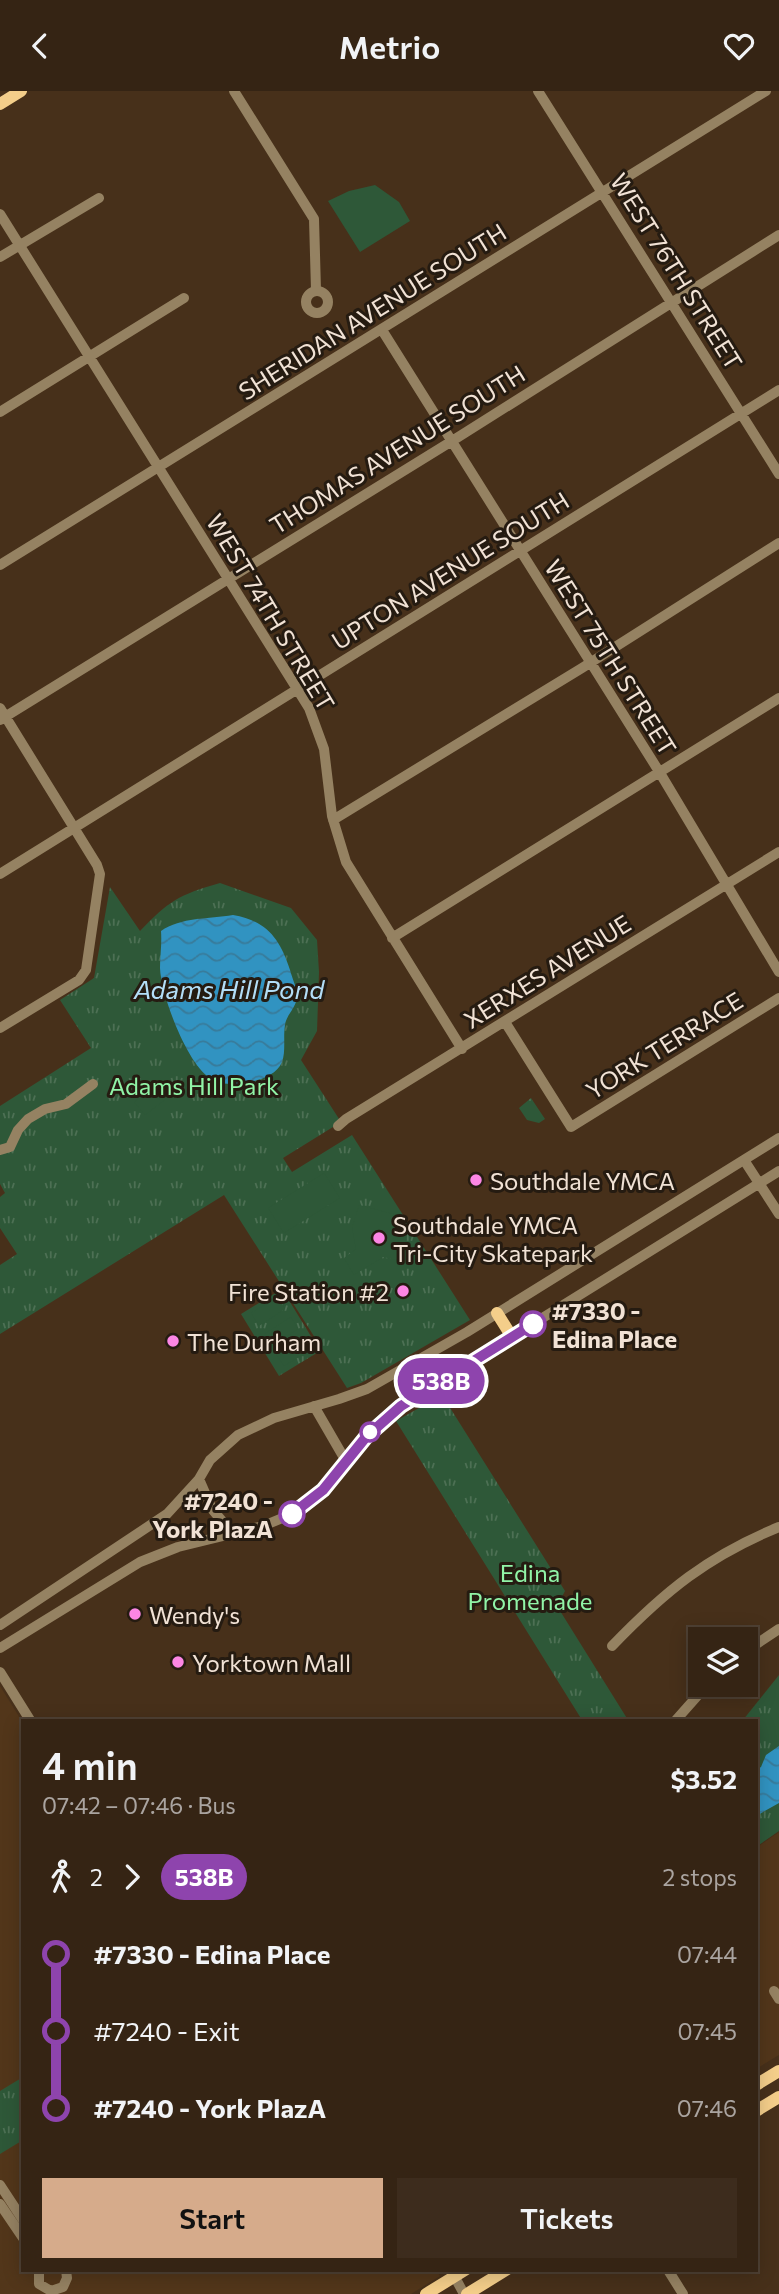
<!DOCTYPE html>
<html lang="en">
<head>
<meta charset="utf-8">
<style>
	body { margin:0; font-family:Commissioner,sans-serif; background:#3d2c1d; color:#f1f3f6; height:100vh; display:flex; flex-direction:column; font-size:26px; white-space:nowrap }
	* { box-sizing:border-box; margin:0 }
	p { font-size:23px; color:#aaa4a0 }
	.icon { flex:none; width:38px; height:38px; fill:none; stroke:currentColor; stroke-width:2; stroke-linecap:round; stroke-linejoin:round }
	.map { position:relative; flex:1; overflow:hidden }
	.drawer { position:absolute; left:21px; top:1628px; width:737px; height:553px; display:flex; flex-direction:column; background:#352414; border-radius:0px; box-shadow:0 4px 18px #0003,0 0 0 2px #4f4134 }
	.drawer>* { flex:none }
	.badge { padding:0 14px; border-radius:23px; font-size:24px; line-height:46px }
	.tools { position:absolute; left:688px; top:1536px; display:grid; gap:14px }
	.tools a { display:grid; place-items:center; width:70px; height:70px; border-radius:0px; background:#352414; box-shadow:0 4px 18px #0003,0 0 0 2px #4f4134; font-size:35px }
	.map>.badge { position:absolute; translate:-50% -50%; box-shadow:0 0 0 4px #fff }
	.legs { display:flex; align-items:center; gap:10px; height:77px; padding:0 21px; font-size:23px }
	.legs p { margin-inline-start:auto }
	.headline { display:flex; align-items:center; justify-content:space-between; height:119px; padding:0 21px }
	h1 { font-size:38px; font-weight:600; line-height:52px }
	.action { display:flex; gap:14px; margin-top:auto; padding:14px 21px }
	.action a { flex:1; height:80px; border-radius:0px; background:#d6ab8b; color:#111; font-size:28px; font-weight:600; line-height:80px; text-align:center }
	.action a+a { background:#3d2c1d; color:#f1f3f6 }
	ul { padding:0 21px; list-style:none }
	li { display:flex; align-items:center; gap:24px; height:77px; font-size:26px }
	li i { display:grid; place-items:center; width:10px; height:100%; margin:0 9px; background:currentColor }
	li i::after { content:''; width:18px; height:18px; margin:-9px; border:5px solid; border-radius:50%; background:#352414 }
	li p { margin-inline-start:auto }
	li:first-child i { background:linear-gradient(#0000 50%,currentColor 0) }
	li:last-child i { background:linear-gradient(currentColor 50%,#0000 0) }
	header { display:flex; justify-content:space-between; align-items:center; height:91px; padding:0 21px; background:#352414; font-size:32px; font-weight:600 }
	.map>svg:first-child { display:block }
</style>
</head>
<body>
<header><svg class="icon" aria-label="back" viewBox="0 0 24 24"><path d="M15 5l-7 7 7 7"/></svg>Metrio<svg class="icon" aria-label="heart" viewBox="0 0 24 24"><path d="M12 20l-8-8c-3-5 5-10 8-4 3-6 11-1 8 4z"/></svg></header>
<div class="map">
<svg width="779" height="2203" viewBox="0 0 779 2203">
	<defs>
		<pattern id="grass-tufts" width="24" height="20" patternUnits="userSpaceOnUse" patternTransform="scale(1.75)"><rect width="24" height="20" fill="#2e5838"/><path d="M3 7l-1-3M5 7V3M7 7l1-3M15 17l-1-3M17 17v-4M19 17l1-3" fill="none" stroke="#4d7054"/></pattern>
		<pattern id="water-waves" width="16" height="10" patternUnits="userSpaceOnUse" patternTransform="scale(1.75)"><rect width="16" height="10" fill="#3193c1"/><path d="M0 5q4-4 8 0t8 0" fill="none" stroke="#387b9a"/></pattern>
	</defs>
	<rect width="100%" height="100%" fill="#47301a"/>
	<!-- built -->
	<path fill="#52361a" d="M0 1595 23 1632V2179H436L440 2185 411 2203H0Z
		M779 1741V1964L756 1978V1757Z"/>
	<!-- grass -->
	<path fill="url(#grass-tufts)" d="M220 792 291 817 317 849 319 881 317 940 301 969 341 1031 283 1067 292 1081 352 1044 470 1229 361 1292 347 1297 224 1104 0 1243V1174L17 1163 0 1137V1106L5 1102 0 1093V1015L91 957 60 909 94 887 110 796 140 840C169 810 178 804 220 792Z
		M531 1007 545 1028 539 1032 527 1029 519 1017Z
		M282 1198 320 1260 279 1285 241 1223Z
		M442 1304 565 1500 557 1515 628 1629H582L396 1330Z
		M779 1584V1740L756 1756V1629H743Z
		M23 1986V2049L0 2063V2000Z"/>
	<!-- garden -->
	<path fill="#2e5838" d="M375 94 399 111 410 130 360 161 328 110 349 100Z
		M159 991 170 1005 145 1024 134 1011Z
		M324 1082 340 1107 284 1142 268 1117Z
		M359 1114 397 1124C405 1139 409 1154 405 1171L383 1166 354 1184 344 1167 356 1158 352 1137Z
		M278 1206 285 1218 259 1235 251 1222Z
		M291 1226 298 1238 272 1255 264 1243Z
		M303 1247 310 1259 284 1275 276 1263Z"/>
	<!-- water -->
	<path fill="url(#water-waves)" d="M233 824C267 830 280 848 290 879 292 887 297 897 297 905 297 916 286 924 285 934 283 946 286 960 282 971 276 985 259 989 246 992 233 994 222 994 210 987 187 973 161 904 160 877 160 865 162 853 161 840 181 826 209 828 233 824Z
		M779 1655V1712L756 1725V1679L761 1676 766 1664Z"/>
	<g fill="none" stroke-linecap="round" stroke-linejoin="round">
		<!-- minor -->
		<path stroke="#958262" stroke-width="10" d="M234 0 314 128 316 199
			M538 0 779 383
			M0 123 309 617 324 658 332 725 346 771 462 958
			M0 166 99 107
			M306 211a11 11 0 1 1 22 0a11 11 0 1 1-22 0Z
			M382 239 660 682 779 881
			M0 321 184 207
			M0 474 766 0
			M0 617 97 774 100 783 86 879 79 889 0 937
			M0 629 452 350 779 144
			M333 729 582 577 779 452
			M0 783 779 299
			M392 847 779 607
			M505 931 571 1036 779 907
			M338 1035 346 1028 779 761
			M0 1059 10 1056 18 1039 28 1028 45 1018 66 1013 93 993
			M744 1069 779 1123
			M314 1315 347 1372
			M199 1388 212 1418 233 1443
			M0 1534 167 1423 199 1388 210 1369 238 1344 274 1327 339 1308 367 1298 467 1241 779 1047
			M709 1543 714 1549
			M612 1555C665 1500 708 1465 779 1436
			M0 1557 140 1471 178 1456 263 1435 292 1423 323 1399 366 1346 401 1315 779 1080
			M746 1560 779 1538
			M0 1581 30 1629
			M676 1629 707 1594
			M774 1900 779 1908
			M0 2094 23 2129
			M0 2113 23 2147
			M39 2179V2193L51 2200 63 2196 67 2187 66 2179
			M451 2179 464 2203
			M668 2179 683 2203"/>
		<!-- major -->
		<path stroke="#f4ce8a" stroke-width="12" d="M0 13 21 0
			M497 1222 512 1246
			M756 1994 779 1980
			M756 2020 779 2006
			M426 2203 465 2179
			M467 2203 506 2179"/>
	</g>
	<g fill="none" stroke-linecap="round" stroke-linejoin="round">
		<defs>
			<path id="line-1" d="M292 1423 323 1399 366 1346 401 1315 533 1233"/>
		</defs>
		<!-- line-1 casing -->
		<use href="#line-1" stroke="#fff" stroke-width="16"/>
		<!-- line-1 -->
		<use href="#line-1" stroke="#8e44ad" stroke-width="10"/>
	</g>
	<!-- markers -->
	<g fill="#fc86e4" stroke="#251b11" stroke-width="2.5">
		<circle cx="476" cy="1089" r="7"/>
		<circle cx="379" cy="1147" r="7"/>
		<circle cx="403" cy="1200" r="7"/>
		<circle cx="173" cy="1250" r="7"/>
		<circle cx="135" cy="1523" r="7"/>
		<circle cx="178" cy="1571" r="7"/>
	</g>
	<g fill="#fff" stroke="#8e44ad" stroke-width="3.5">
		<circle cx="533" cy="1233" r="12"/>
		<circle cx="370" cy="1341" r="9"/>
		<circle cx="292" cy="1423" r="12"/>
	</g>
	<g text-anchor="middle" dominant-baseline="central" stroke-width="6" stroke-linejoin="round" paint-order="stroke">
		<!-- street labels -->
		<g font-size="24" fill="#f1e2d5" stroke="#251b11">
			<text transform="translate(677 180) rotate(58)">WEST 76TH STREET</text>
			<text transform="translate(372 220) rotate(-32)">SHERIDAN AVENUE SOUTH</text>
			<text transform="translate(397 358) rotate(-32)">THOMAS AVENUE SOUTH</text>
			<text transform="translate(450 479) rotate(-32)">UPTON AVENUE SOUTH</text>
			<text transform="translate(271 521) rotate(59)">WEST 74TH STREET</text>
			<text transform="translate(611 566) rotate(58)">WEST 75TH STREET</text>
			<text transform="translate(547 880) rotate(-32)">XERXES AVENUE</text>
			<text transform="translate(664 954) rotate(-32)">YORK TERRACE</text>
		</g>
		<!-- park labels -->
		<g font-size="24" fill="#91f4a7" stroke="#251b11">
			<text x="194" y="994">Adams Hill Park</text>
			<text x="530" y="1481">Edina<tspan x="530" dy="28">Promenade</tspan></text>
		</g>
		<!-- poi labels -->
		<g font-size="24" fill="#f1e2d5" stroke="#251b11" text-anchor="start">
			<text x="490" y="1089">Southdale YMCA</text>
			<text x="393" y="1133">Southdale YMCA<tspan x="393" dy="28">Tri-City Skatepark</tspan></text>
			<text x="389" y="1200" text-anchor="end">Fire Station #2</text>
			<text x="187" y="1250">The Durham</text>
			<text x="149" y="1523">Wendy's</text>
			<text x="192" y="1571">Yorktown Mall</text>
		</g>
		<!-- stop labels -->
		<g font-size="24" font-weight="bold" fill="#f1e2d5" stroke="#251b11" text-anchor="start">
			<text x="552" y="1219">#7330 -<tspan x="552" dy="28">Edina Place</tspan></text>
			<text x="273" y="1409" text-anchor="end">#7240 -<tspan x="273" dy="28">York PlazA</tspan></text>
		</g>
		<!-- water labels -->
		<g font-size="26" font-style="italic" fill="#b3def7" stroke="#251b11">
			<text x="229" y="897">Adams Hill Pond</text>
		</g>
	</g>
</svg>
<div class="tools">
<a><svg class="icon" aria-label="layers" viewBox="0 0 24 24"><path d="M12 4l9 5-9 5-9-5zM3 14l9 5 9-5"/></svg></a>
</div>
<b class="badge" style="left:441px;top:1290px;background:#8e44ad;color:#fff">538B</b>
<section class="drawer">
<div class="headline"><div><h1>4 min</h1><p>07:42 – 07:46 · Bus</p></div><b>$3.52</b></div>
<div class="legs"><svg class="icon" aria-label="walk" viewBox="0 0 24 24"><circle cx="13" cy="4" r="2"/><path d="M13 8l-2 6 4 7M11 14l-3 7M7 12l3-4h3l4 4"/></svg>2<svg class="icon" aria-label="forward" viewBox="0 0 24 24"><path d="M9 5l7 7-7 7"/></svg><b class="badge" style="background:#8e44ad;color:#fff">538B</b><p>2 stops</p></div>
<ul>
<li><i style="color:#8e44ad"></i><b>#7330 - Edina Place</b><p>07:44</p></li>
<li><i style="color:#8e44ad"></i><span>#7240 - Exit</span><p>07:45</p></li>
<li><i style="color:#8e44ad"></i><b>#7240 - York PlazA</b><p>07:46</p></li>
</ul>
<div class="action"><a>Start</a><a>Tickets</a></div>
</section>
</div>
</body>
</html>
